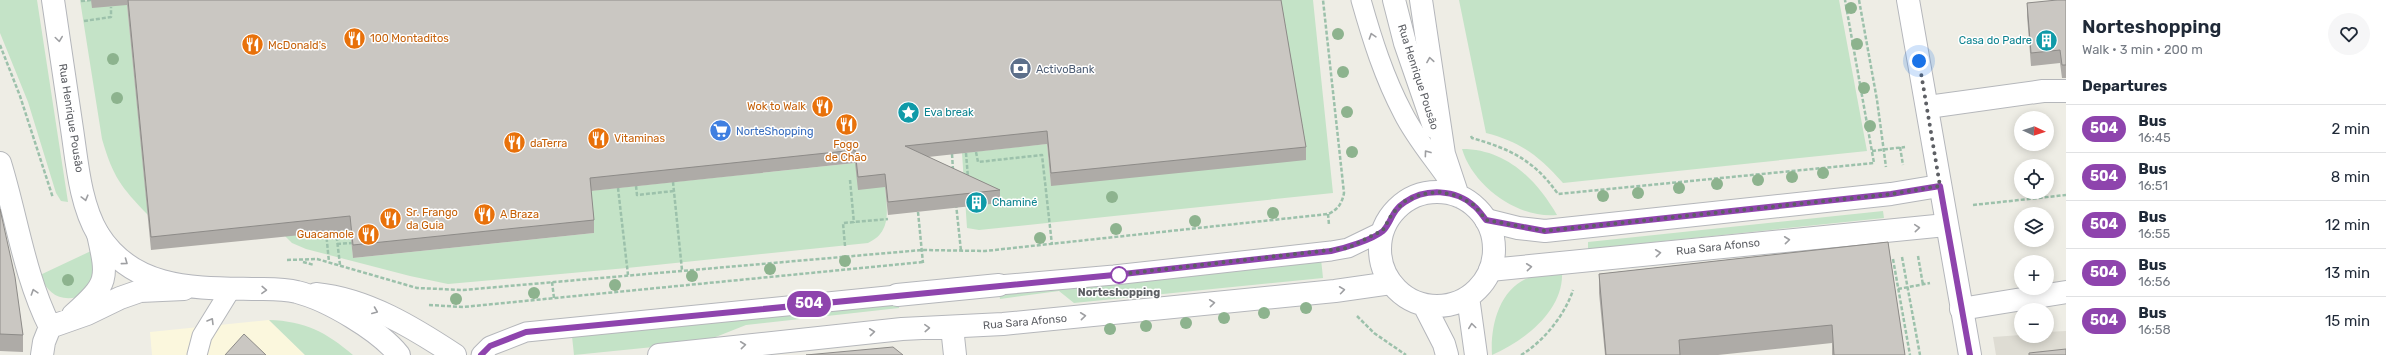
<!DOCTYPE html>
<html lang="en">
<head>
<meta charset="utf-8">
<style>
	body { margin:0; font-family:Rubik,sans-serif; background:#f6f6f7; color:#1f2937; height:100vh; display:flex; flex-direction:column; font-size:15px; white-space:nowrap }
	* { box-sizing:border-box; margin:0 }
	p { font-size:13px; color:#747a83 }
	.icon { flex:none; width:22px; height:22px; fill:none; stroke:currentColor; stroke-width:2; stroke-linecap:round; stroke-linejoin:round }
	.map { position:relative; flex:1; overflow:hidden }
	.details { display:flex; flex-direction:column; background:#fff; width:320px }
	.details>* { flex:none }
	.badge { padding:0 8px; border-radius:13px; font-size:14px; line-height:26px }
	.needle { width:26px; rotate:94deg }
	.controls { position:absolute; left:2014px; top:111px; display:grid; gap:8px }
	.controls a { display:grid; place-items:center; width:40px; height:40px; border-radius:50%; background:#fff; box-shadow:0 2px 10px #0003; font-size:20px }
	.you { position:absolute; width:20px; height:20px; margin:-10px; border:3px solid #fff; border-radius:50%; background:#1a73e8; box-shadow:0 0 0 6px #1a73e833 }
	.map>.badge { position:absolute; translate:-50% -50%; box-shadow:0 0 0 2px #fff }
	h2 { padding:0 16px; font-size:15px; line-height:36px }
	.round { display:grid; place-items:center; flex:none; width:42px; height:42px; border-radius:21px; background:#f6f6f7 }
	.headline { display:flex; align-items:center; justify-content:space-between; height:68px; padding:0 16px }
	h1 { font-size:19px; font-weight:600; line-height:30px }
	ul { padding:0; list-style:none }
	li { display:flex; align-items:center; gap:12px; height:48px; padding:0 16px; border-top:1px solid #e0e1e3 }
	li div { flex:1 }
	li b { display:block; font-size:15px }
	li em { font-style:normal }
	li .badge { min-width:44px; font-weight:700; text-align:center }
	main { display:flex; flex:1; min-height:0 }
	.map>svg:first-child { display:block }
</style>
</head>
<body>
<main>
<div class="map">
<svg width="2066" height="355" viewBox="0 0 2066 355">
	<rect width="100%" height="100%" fill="#eeede5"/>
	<!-- commercial -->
	<path fill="#fbf7dd" d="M269 320 305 355H152L150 332Z"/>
	<!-- education -->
	<path fill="#dedcd3" d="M2066 331V355H1996L1993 337 2021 335 2047 336V332Z"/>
	<!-- green -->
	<path fill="#c4e3c7" d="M0 0H37L68 202 61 201 56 193 28 102 0 33Z
		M80 0 127 5 148 215C121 187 113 177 102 139Z
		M1279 0H1313L1333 193 979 230 967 228 962 153 1047 144 1051 186Z
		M1459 0H1839L1867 151 1563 183C1539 156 1521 142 1486 133Z
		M1462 149C1506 149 1536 179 1557 215 1518 219 1473 186 1462 149Z
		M855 163 885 187C887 210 892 232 868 243L627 268 448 284 410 276 306 249 292 243 285 236 350 229 353 258 594 233 589 191Z
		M1883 211 1884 218 1588 249V242Z
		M91 251 98 267 84 295C63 303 48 296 40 275Z
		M1321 259 1323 278 1074 303 1059 291 1000 299 999 293Z
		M1562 272C1564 311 1524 341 1492 355 1490 325 1500 285 1534 276 1543 274 1553 273 1562 272Z
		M899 302V308L746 325 703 342 574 355 572 336Z
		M269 320C305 321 326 332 353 355H305Z"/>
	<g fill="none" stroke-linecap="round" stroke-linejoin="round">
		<defs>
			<path id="lane" d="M1361 0C1372 39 1384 77 1403 113 1416 139 1435 160 1451 184
				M999 285 1114 275 1331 251 1348 248 1383 231
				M197 355 202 336 231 289
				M481 355 490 346 526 332 897 295"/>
			<path id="street" d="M1394 0 1405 43 1434 127
				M1928 107 2043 91H2066
				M0 163C17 218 24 275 50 327
				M1486 220 1518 228 1545 231 1891 194 1939 186
				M1490 270 1946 225
				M316 294C367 299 414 328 455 355
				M897 295 999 285
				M1961 309 2066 292
				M73 315C109 283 108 279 98 234
				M952 327 955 355
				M42 355 44 342 50 327 87 314 120 298 140 291 184 289
				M659 355 902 329 1003 324 1335 291 1391 283"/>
			<path id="secondary" d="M53 0C59 43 66 86 72 129 77 162 80 204 98 234 133 290 194 288 252 289 266 289 283 288 297 292 328 300 379 330 399 355
				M1421 0 1444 154 1458 196
				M1908 0 1970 355
				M1380 249a57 57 0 1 1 114 0a57 57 0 1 1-114 0Z
				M1468 297 1476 355
				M1424 305 1444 344 1447 355"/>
		</defs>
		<!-- lane casing -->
		<use href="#lane" stroke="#b5b7bb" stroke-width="21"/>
		<!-- street casing -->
		<use href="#street" stroke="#b5b7bb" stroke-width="24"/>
		<!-- secondary casing -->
		<use href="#secondary" stroke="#b4b6bb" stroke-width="24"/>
		<!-- path -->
		<path stroke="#9cc1ab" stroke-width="2.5" stroke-dasharray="4 2" stroke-linecap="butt" d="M1859 0 1877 100 1886 167
			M81 1 92 0
			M84 21 111 17V7
			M0 45 20 96 53 198
			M1471 136 1472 138C1510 149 1534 160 1558 194L1874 163 1845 0
			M1900 147 1903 165
			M1872 151 1905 147
			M976 152 978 162 1042 155 1052 245
			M966 153 968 178
			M952 154 953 170
			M850 180 854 223
			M673 182 682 270
			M636 186 637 195 674 191
			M618 188 628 275
			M956 204 961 251
			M1973 205 2066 195
			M918 212 923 263
			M1328 214 1329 225
			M336 231 340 265
			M326 232 329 262
			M337 244 352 243
			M845 246 843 223 888 219
			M1918 256 1923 285
			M1902 257 1920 355
			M1893 259 1910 355
			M287 260 317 259 417 288 463 290 922 250 985 251 1328 214C1338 210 1342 203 1344 193L1323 0
			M303 262 314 265
			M552 282 554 298
			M1898 289 1930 283
			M429 305 463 307 923 262
			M1357 316 1374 333 1406 355
			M1521 355C1543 342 1565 315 1573 290"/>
		<!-- lane -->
		<use href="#lane" stroke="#fff" stroke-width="19"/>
		<!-- street -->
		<use href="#street" stroke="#fff" stroke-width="22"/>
		<!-- secondary -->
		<use href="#secondary" stroke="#fff" stroke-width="22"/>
	</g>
	<!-- trees -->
	<g fill="#8db38e">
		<circle cx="1851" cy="8" r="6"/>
		<circle cx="1338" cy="34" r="6"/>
		<circle cx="1857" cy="44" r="6"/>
		<circle cx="113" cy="59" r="6"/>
		<circle cx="1343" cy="72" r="6"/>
		<circle cx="1864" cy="88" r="6"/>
		<circle cx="117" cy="98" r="6"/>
		<circle cx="1347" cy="112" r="6"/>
		<circle cx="1870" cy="126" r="6"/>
		<circle cx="1352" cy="152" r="6"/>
		<circle cx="1823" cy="173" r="6"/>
		<circle cx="1792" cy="177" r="6"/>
		<circle cx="1758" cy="180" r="6"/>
		<circle cx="1717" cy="184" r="6"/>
		<circle cx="1679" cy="188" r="6"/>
		<circle cx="1638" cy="193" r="6"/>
		<circle cx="1603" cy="196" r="6"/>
		<circle cx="1112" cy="197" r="6"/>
		<circle cx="1273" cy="213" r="6"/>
		<circle cx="1195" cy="221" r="6"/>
		<circle cx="1116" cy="229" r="6"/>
		<circle cx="1040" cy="238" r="6"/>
		<circle cx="845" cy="261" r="6"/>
		<circle cx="770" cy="269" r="6"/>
		<circle cx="692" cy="276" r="6"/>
		<circle cx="68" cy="280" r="6"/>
		<circle cx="615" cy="285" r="6"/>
		<circle cx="534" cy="293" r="6"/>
		<circle cx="456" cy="299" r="6"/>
		<circle cx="1306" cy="308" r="6"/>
		<circle cx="1264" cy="313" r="6"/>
		<circle cx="1224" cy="318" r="6"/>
		<circle cx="1186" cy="323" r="6"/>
		<circle cx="1146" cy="326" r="6"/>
		<circle cx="1110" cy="329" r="6"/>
	</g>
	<!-- wall -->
	<path fill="#aeaba7" d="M91 0H1281L1306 147V160L1051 186 1047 144 928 157 1000 190V203L888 215 885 187 858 190 855 163 591 191 594 220V233L353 258 350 230 151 250 127 5 92 8Z
		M2056 0H2066V78H2062L2060 63 2031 66 2027 16V3L2056 1Z
		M0 209 23 335V352L0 351Z
		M1888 242 1905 355H1832V343L1718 355H1605L1599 293V274Z"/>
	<!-- building -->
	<path fill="#cac7c2" stroke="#8d8b88" d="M128 0H1281L1306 147 1051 173 1047 131 905 146 1000 190 888 202 885 174 858 177 855 150 590 178 594 220 353 245 350 216 151 237Z
		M2057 0H2066V65H2062L2060 50 2031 53 2027 3Z
		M0 209 15 277 23 335 0 334Z
		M1888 242 1905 355H1834L1832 325 1679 340 1680 355H1606L1599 274Z
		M244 334 266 355H225Z
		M893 347 903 355H806Z
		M2066 349V355H2029V353Z"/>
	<!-- one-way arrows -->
	<defs><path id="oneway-chevron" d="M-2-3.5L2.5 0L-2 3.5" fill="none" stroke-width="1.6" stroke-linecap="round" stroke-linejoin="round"/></defs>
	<g stroke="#9e9fa2">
		<use href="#oneway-chevron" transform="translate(1372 36) rotate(-108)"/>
		<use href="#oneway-chevron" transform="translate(59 39) rotate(82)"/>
		<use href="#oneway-chevron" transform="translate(1430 60) rotate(-99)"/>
		<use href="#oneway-chevron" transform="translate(1427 153) rotate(-126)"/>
		<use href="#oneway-chevron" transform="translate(85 198) rotate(75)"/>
		<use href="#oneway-chevron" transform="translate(1917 228) rotate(-5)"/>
		<use href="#oneway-chevron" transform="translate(1787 240) rotate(-6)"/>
		<use href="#oneway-chevron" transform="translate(1658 253) rotate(-6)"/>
		<use href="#oneway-chevron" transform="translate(125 262) rotate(36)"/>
		<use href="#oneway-chevron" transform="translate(1529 267) rotate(-6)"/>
		<use href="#oneway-chevron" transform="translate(264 290) rotate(2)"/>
		<use href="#oneway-chevron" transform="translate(1342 290) rotate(-8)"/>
		<use href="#oneway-chevron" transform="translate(34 292) rotate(-108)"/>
		<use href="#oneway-chevron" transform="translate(1212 303) rotate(-6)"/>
		<use href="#oneway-chevron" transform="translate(375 311) rotate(22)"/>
		<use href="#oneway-chevron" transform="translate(1083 316) rotate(-6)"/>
		<use href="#oneway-chevron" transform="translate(211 321) rotate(-59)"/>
		<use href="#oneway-chevron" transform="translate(1472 326) rotate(-98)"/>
		<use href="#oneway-chevron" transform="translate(927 328) rotate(-3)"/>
		<use href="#oneway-chevron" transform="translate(872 332) rotate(-6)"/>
		<use href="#oneway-chevron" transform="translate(743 345) rotate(-6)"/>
	</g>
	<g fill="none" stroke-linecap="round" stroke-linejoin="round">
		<defs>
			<path id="line" d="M481 355 490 346 526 332 1114 275 1331 251C1345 248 1372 240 1383 231 1391 223 1392 210 1405 202 1425 188 1456 189 1474 206 1479 210 1482 215 1486 220L1545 231 1891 194 1940 186 1970 355"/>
		</defs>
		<!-- line casing -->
		<use href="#line" stroke="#fff" stroke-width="9"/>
		<!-- line -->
		<use href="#line" stroke="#8e44ad" stroke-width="6"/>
		<!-- walk -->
		<path stroke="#5d5f64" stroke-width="4" stroke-dasharray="0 7.2" d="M1119 275H1114L1348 248 1383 230 1392 214 1405 201 1422 194 1440 192 1458 196 1474 205 1486 220 1545 231 1891 194 1940 186 1919 61"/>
	</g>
	<!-- icons -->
	<defs>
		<symbol id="restaurant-disc" viewBox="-11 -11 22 22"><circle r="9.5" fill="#e8710a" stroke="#fff"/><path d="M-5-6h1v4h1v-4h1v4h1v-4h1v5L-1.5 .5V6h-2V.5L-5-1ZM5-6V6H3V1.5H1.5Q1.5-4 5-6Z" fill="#fff"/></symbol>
		<symbol id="building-disc" viewBox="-11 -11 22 22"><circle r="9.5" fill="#0f9aa8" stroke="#fff"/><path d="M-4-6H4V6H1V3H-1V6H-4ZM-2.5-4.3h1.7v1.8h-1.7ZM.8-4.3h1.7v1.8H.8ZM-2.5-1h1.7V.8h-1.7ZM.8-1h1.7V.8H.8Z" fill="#fff"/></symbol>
		<symbol id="bank-disc" viewBox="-11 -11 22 22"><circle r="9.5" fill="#5c6f8a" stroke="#fff"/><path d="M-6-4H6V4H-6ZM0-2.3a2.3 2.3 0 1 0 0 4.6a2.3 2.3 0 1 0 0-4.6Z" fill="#fff"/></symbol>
		<symbol id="sight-disc" viewBox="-11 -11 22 22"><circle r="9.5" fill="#0f9aa8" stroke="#fff"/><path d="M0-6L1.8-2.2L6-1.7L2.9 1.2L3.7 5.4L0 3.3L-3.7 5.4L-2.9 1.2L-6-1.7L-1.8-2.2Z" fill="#fff"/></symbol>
		<symbol id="supermarket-disc" viewBox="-11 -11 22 22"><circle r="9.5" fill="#3f7fe0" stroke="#fff"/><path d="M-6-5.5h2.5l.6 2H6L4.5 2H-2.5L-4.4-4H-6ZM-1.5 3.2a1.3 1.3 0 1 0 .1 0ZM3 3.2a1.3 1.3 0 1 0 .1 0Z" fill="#fff"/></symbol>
	</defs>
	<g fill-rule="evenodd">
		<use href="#restaurant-disc" x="342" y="26" width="25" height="25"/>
		<use href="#building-disc" x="2034" y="28" width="25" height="25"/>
		<use href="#restaurant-disc" x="240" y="32" width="25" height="25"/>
		<use href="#bank-disc" x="1008" y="56" width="25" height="25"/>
		<use href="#restaurant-disc" x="810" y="94" width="25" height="25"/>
		<use href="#sight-disc" x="896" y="100" width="25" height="25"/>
		<use href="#restaurant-disc" x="834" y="112" width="25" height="25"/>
		<use href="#supermarket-disc" x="708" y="118" width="25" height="25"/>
		<use href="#restaurant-disc" x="586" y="126" width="25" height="25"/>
		<use href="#restaurant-disc" x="502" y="130" width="25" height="25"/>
		<use href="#building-disc" x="964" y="190" width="25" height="25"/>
		<use href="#restaurant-disc" x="472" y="202" width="25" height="25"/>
		<use href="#restaurant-disc" x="378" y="206" width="25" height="25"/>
		<use href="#restaurant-disc" x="356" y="222" width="25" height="25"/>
	</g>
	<!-- markers -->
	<circle fill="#fff" stroke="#8e44ad" stroke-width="2" cx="1119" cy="275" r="8"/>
	<g text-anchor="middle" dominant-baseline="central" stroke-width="3" stroke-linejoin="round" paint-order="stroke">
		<!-- food labels -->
		<g font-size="11" fill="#c56008" stroke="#fff" text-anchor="start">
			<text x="370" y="38">100 Montaditos</text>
			<text x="268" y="45">McDonald's</text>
			<text x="806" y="106" text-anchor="end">Wok to Walk</text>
			<text x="614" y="138">Vitaminas</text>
			<text x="530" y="143">daTerra</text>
			<text x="846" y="144" text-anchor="middle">Fogo<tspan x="846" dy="13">de Chão</tspan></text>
			<text x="406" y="212">Sr. Frango<tspan x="406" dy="13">da Guia</tspan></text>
			<text x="500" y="214">A Braza</text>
			<text x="354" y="234" text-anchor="end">Guacamole</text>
		</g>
		<!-- culture labels -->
		<g font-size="11" fill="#0d838f" stroke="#fff" text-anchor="start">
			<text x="2032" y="40" text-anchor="end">Casa do Padre</text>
			<text x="924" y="112">Eva break</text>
			<text x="992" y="202">Chaminé</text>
		</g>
		<!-- service labels -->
		<g font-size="11" fill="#4e5e75" stroke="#fff" text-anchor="start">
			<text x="1036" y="69">ActivoBank</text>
		</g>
		<!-- street labels -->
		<g font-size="11" fill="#5d5f64" stroke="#fff">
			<text transform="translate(1418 77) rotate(72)">Rua Henrique Pousão</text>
			<text transform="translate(71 118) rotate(81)">Rua Henrique Pousão</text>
			<text transform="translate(1718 247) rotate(-6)">Rua Sara Afonso</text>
			<text transform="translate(1025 322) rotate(-5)">Rua Sara Afonso</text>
		</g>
		<!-- shop labels -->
		<g font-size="11" fill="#366cbe" stroke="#fff" text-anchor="start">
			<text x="736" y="131">NorteShopping</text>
		</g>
		<!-- stop labels -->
		<g font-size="11" font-weight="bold" fill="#5d5f64" stroke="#fff">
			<text x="1119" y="292">Norteshopping</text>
		</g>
	</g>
</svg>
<div class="controls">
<a><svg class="needle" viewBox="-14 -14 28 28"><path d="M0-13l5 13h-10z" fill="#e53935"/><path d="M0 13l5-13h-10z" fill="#747a83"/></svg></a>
<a><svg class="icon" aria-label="locate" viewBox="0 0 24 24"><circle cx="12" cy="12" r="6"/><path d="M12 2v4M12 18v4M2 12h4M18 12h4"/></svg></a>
<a><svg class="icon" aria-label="layers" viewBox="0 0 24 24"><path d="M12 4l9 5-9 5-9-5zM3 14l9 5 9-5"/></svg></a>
<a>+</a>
<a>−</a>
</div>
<div class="you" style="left:1919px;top:61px"></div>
<b class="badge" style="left:809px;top:304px;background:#8e44ad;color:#fff">504</b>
</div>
<section class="details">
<div class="headline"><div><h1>Norteshopping</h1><p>Walk · 3 min · 200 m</p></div><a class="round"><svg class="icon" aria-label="heart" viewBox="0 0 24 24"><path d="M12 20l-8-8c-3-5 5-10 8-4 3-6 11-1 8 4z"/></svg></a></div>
<h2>Departures</h2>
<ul>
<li><span class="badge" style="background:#8e44ad;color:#fff">504</span><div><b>Bus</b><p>16:45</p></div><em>2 min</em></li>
<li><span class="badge" style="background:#8e44ad;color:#fff">504</span><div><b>Bus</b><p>16:51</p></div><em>8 min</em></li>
<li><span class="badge" style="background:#8e44ad;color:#fff">504</span><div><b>Bus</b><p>16:55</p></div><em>12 min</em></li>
<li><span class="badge" style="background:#8e44ad;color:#fff">504</span><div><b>Bus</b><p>16:56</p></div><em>13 min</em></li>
<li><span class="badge" style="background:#8e44ad;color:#fff">504</span><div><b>Bus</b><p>16:58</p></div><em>15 min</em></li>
</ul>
</section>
</main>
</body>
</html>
